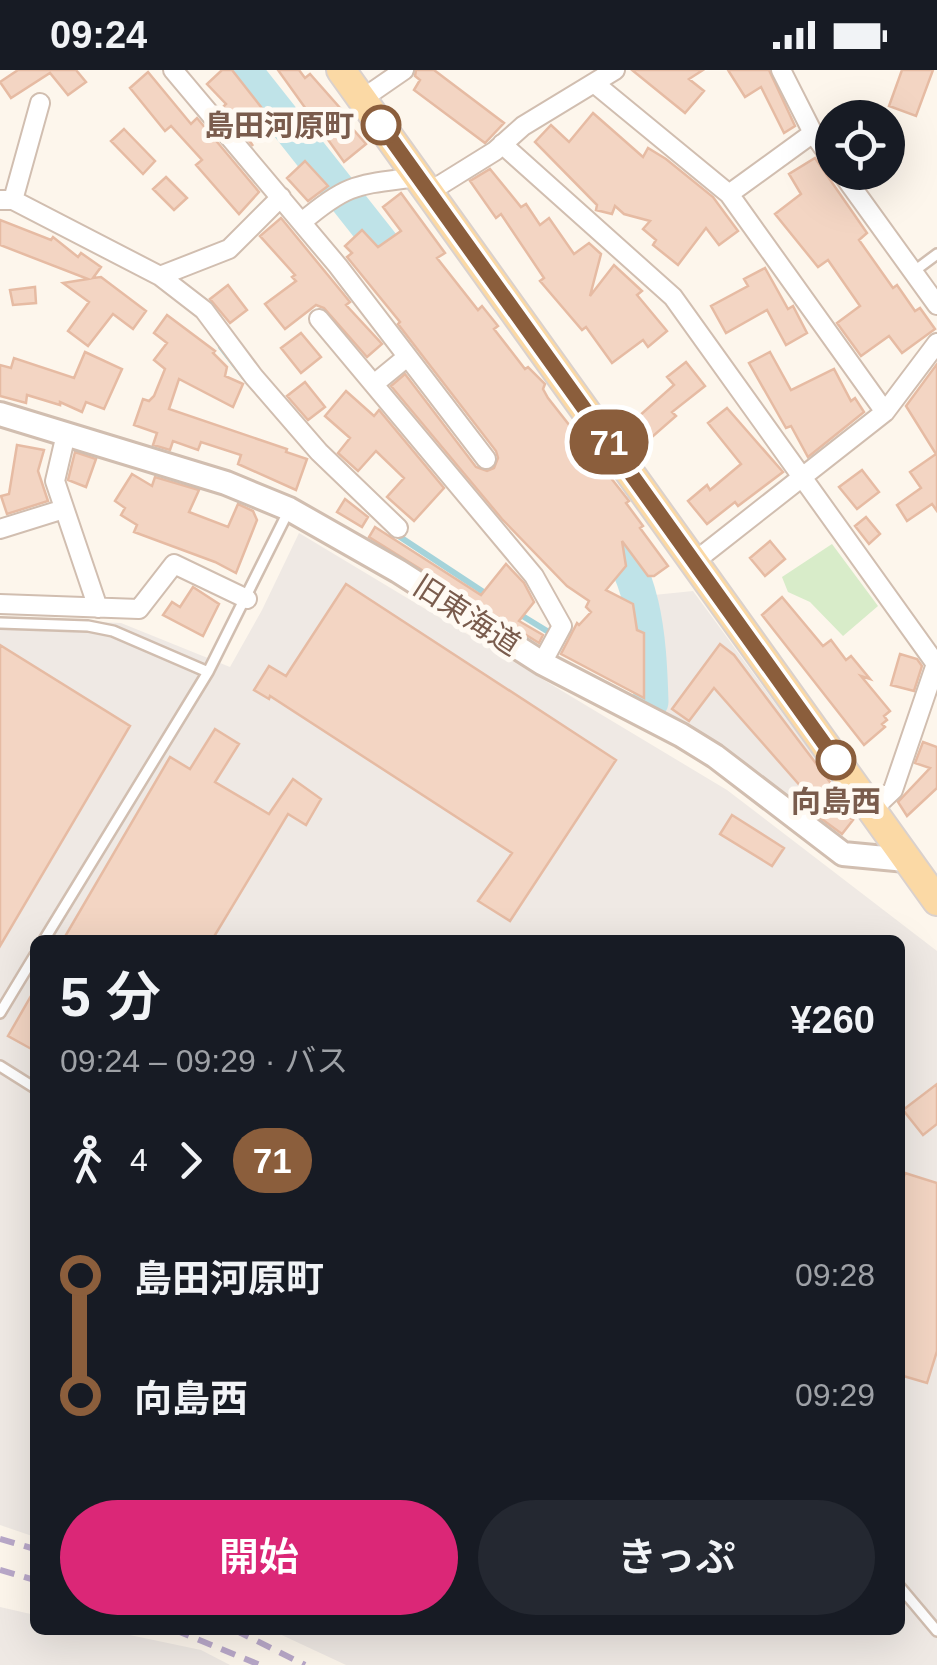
<!DOCTYPE html>
<html lang="ja">
<head>
<meta charset="utf-8">
<style>
	body { margin:0; font-family:Arial,"Noto Sans JP",sans-serif; background:#242831; color:#f1f3f6; height:100vh; display:flex; flex-direction:column; font-size:38px; white-space:nowrap }
	* { box-sizing:border-box; margin:0 }
	p { font-size:32px; color:#9ea1a6 }
	.icon { flex:none; width:55px; height:55px; fill:none; stroke:currentColor; stroke-width:2; stroke-linecap:round; stroke-linejoin:round }
	.map { position:relative; flex:1; overflow:hidden }
	.drawer { position:absolute; left:30px; top:865px; width:875px; height:700px; display:flex; flex-direction:column; background:#171b24; border-radius:15px; box-shadow:0 10px 40px #0002 }
	.drawer>* { flex:none }
	.badge { padding:0 20px; border-radius:32px; font-size:35px; line-height:65px }
	.buttons { position:absolute; left:815px; top:30px; display:grid; gap:20px }
	.buttons a { display:grid; place-items:center; width:90px; height:90px; border-radius:50%; background:#171b24; box-shadow:0 10px 40px #0002; font-size:50px }
	.map>.badge { position:absolute; translate:-50% -50%; box-shadow:0 0 0 5px #fff }
	.legs { display:flex; align-items:center; gap:15px; height:110px; padding:0 30px; font-size:32px }
	.legs p { margin-inline-start:auto }
	.overview { display:flex; align-items:center; justify-content:space-between; height:170px; padding:0 30px }
	h1 { font-size:55px; font-weight:600; line-height:75px }
	.cta { display:flex; gap:20px; margin-top:auto; padding:20px 30px }
	.cta a { flex:1; height:115px; border-radius:60px; background:#db2777; color:#fff; font-size:40px; font-weight:600; line-height:115px; text-align:center }
	.cta a+a { background:#242831; color:#f1f3f6 }
	ul { padding:0 30px; list-style:none }
	li { display:flex; align-items:center; gap:35px; height:120px; font-size:38px }
	li i { display:grid; place-items:center; width:15px; height:100%; margin:0 12px; background:currentColor }
	li i::after { content:''; width:25px; height:25px; margin:-12px; border:8px solid; border-radius:50%; background:#171b24 }
	li p { margin-inline-start:auto }
	li:first-child i { background:linear-gradient(#0000 50%,currentColor 0) }
	li:last-child i { background:linear-gradient(currentColor 50%,#0000 0) }
	.status { display:flex; justify-content:space-between; align-items:center; height:70px; padding:0 50px; background:#171b24; direction:ltr }
	.status svg { height:28px; fill:currentColor }
	.map>svg:first-child { display:block }
</style>
</head>
<body>
<div class="status"><b>09:24</b><svg viewBox="0 0 49 12"><path d="M0 12V9h3v3zM5 12V6h3v6zM10 12V3h3v9zM15 12V0h3v12zM26 1h20v11H26zM47 4h2v5h-2z"/></svg></div>
<div class="map">
<svg width="937" height="1595" viewBox="0 0 937 1595">
	<rect width="100%" height="100%" fill="#fdf6ec"/>
	<!-- industrial -->
	<path fill="#efe9e4" d="M299 463 727 720 937 881V1595H346L271 1560H900V870H35V1467L0 1455V548L121 553 230 597 262 540Z
		M693 521 840 722 812 747 719 675 659 637 654 525Z
		M0 1537 35 1545V1560H106L201 1580 230 1595H0Z"/>
	<!-- green -->
	<path fill="#d8ecc9" d="M832 474 878 536 843 566 810 532 788 522 782 507Z"/>
	<g fill="none" stroke-linecap="round" stroke-linejoin="round">
		<!-- stream -->
		<path stroke="#a5d3da" stroke-width="6" d="M221 277 244 307
			M394 463 488 525
			M516 542 547 561"/>
		<!-- river -->
		<path stroke="#bfe3e8" stroke-width="35" d="M244 0 411 211
			M597 448C645 501 649 565 651 632"/>
	</g>
	<!-- building -->
	<path fill="#f3d5c3" stroke="#e6bba3" stroke-width="2.5" d="M18 0H76L86 12 68 25 50 3 11 28 0 12Z
		M222 0H232L265 42 263 45 269 52 249 70 253 76 222 38 226 34 207 14Z
		M278 0H299L305 8 310 4 348 47 345 50 366 74 344 92Z
		M416 0H434L504 53 485 73 414 20 420 10 415 6Z
		M632 0H703L689 9 704 21 685 43Z
		M728 0H769L795 56 784 63 761 17 745 27Z
		M902 0H933L916 46 889 36Z
		M148 2 191 54 197 48 259 122 239 144 196 95 202 90 171 56 165 61 130 18Z
		M593 43 643 87 648 78 666 89 713 127 738 161 719 175 706 158 678 195 653 175 656 170 643 159 650 151 624 144 615 136 612 144 596 140 597 135 535 72 551 55 569 72Z
		M124 59 155 91 143 104 111 71Z
		M815 88 867 163 859 170 893 218 897 215 915 241 920 238 935 259 902 283 889 266 861 286 837 253 860 236 828 190 818 197 775 144 801 124 789 104Z
		M305 91 328 116 308 131 287 108Z
		M490 99 521 137 526 134 540 155 549 148 574 184 589 173 601 184 590 226 614 195 642 221 637 225 667 261 648 277 643 270 612 293 586 257 582 260 540 211 544 208 501 144 496 148 470 111Z
		M166 107 187 128 174 140 153 119Z
		M401 123 445 183 437 188 478 240 482 236 498 256 494 259 525 299 528 297 545 314 543 319 548 328 629 431 626 433 643 456 640 458 668 496 654 506H648L622 471 626 496 606 520 633 534 637 560 644 563V628L561 584 577 553 579 555 591 542 586 537 589 531 567 516 502 449 391 316 405 304 476 397 487 401 494 398 498 388 496 381 398 254 400 252 347 187 352 183 345 176 362 160 378 177 401 161 383 137Z
		M281 148 350 232 346 235 382 274 367 287 324 238 316 235 285 259 265 234 296 211 292 207 295 205 260 166Z
		M0 150 51 170 53 167 78 187 81 183 101 197 93 208 101 207 146 241 133 259 113 244 88 276 68 261 89 232 63 213 88 209 0 175Z
		M765 198 788 239 793 236 807 263 786 275 767 240 726 263 711 236 748 216 744 209Z
		M228 215 247 240 230 253 210 229Z
		M35 217 36 233 13 235 10 220Z
		M167 245 215 281 213 283 227 297 225 306 243 314 233 337 179 309 169 339 287 379 286 382 307 389 296 420 238 394 241 385 201 372 198 380 173 371 170 380 153 375 157 363 134 355 143 329 149 331 154 326 165 299 154 290 167 273 154 263Z
		M301 263 321 287 301 303 281 278Z
		M85 282 122 299 104 339 86 332 82 342 60 332V335L27 325 26 333 0 326V295L11 298 14 288 74 308Z
		M770 282 791 320 834 299 851 331 855 328 864 342 808 387 791 356 786 358 749 293Z
		M686 292 705 316 672 342 676 346 652 367 637 348 674 315 667 307Z
		M937 294V441L932 434 907 451 897 435 921 418 910 402 936 384 906 336Z
		M305 312 325 337 308 350 287 326Z
		M346 321 374 346 379 340 444 418 414 451 387 427 404 408 376 381 358 401 338 383 350 368 325 346Z
		M727 338 783 402 738 436 735 432 707 454 688 431 707 415 710 420 741 394 708 353Z
		M17 375 44 380 38 401 48 431 7 444 1 426 9 424Z
		M75 382 96 389 86 417 68 410Z
		M862 400 879 422 857 439 839 417Z
		M132 404 152 416 155 407 199 420 189 442 228 457 238 434 253 441 257 450 236 503 215 492 134 462 137 455 121 445 125 438 115 431Z
		M345 429 368 447 362 457 337 442Z
		M866 447 880 464 869 474 855 456Z
		M375 457 481 525 506 494 524 513 534 532 519 551 543 565 539 573 369 467Z
		M770 471 785 489 765 506 750 488Z
		M346 514 616 690 510 851 478 831 512 783 270 626 269 629 254 620 269 596 286 606Z
		M193 517 219 534 203 566 163 545 172 532 180 537Z
		M782 527 823 576 831 570 846 590 851 586 870 609 861 606 890 641 884 646 887 650 882 654 885 657 864 675 762 545Z
		M720 574 734 585 836 720 818 736 714 618 689 651 672 639Z
		M0 575 130 656 0 876Z
		M900 584 917 589 922 596 914 621 891 615Z
		M215 659 239 674 215 712 269 744 293 709 321 729 306 755 288 744 212 870H63L170 687 190 699Z
		M923 672 937 677V718L907 746 898 732 930 698 915 693Z
		M830 732 853 750 842 764 819 747Z
		M732 745 784 778 772 796 720 764Z
		M35 919V981L8 966Z
		M937 1014V1054L923 1065 903 1040Z
		M905 1103 937 1113V1281L927 1313 900 1305V1120Z"/>
	<g fill="none" stroke-linecap="round" stroke-linejoin="round">
		<defs>
			<path id="service" d="M913 202 937 184
				M0 553 88 556 113 561 208 602
				M44 870 208 602 288 442
				M0 943 35 885
				M0 996 35 1018
				M900 1517 937 1561"/>
			<path id="minor" d="M173 0 338 196 486 389
				M781 0 813 63 832 90
				M594 13 729 124 885 342
				M362 29 404 0
				M502 74 673 227 936 594
				M841 102 937 235
				M429 122 495 81 523 56 615 0
				M729 124 813 63
				M0 130H13L160 206 229 179 281 127
				M13 130 40 33
				M302 152C349 112 358 115 418 107
				M160 206 204 240 254 307 319 382 398 458
				M319 249 534 506 562 556 542 593
				M374 314 407 287
				M66 364 55 411 98 538
				M0 459 64 439
				M694 492 885 342 937 273
				M0 534 139 539 174 494 247 529
				M872 740 893 720 937 591"/>
			<path id="tertiary" d="M0 344 226 413 289 439 398 501 542 593 681 665 715 686 843 784 906 790"/>
			<path id="primary" d="M341 0 937 831"/>
		</defs>
		<!-- service casing -->
		<use href="#service" stroke="#d1beb0" stroke-width="14"/>
		<!-- minor casing -->
		<use href="#minor" stroke="#d1beb0" stroke-width="22"/>
		<!-- tertiary casing -->
		<use href="#tertiary" stroke="#d1beb0" stroke-width="28"/>
		<!-- primary casing -->
		<use href="#primary" stroke="#dad1cd" stroke-width="32"/>
		<!-- service -->
		<use href="#service" stroke="#fff" stroke-width="9"/>
		<!-- minor -->
		<use href="#minor" stroke="#fff" stroke-width="18"/>
		<!-- tertiary -->
		<use href="#tertiary" stroke="#fff" stroke-width="22"/>
		<!-- primary -->
		<use href="#primary" stroke="#fbd9a5" stroke-width="28"/>
		<!-- rail -->
		<path stroke="#b9a8c9" stroke-width="6" stroke-dasharray="15 10" stroke-linecap="butt" d="M0 1469 35 1479
			M0 1500 35 1510
			M175 1560 260 1595
			M235 1560 305 1595"/>
	</g>
	<g fill="none" stroke-linecap="round" stroke-linejoin="round">
		<defs>
			<path id="line-1" d="M381 55 836 690"/>
		</defs>
		<!-- line-1 casing -->
		<use href="#line-1" stroke="#fff" stroke-width="22"/>
		<!-- line-1 -->
		<use href="#line-1" stroke="#8b5e3c" stroke-width="15"/>
	</g>
	<!-- markers -->
	<g fill="#fff" stroke="#8b5e3c" stroke-width="5">
		<circle cx="381" cy="55" r="18"/>
		<circle cx="836" cy="690" r="18"/>
	</g>
	<g text-anchor="middle" dominant-baseline="central" stroke-width="10" stroke-linejoin="round" paint-order="stroke">
		<!-- stop labels -->
		<g font-size="30" font-weight="bold" fill="#7a5c4d" stroke="#fffaf3" text-anchor="end">
			<text x="354" y="55">島田河原町</text>
			<text x="836" y="731" text-anchor="middle">向島西</text>
		</g>
		<!-- street labels -->
		<g font-size="30" fill="#7a5c4d" stroke="#fffaf3">
			<text transform="translate(467 545) rotate(33)">旧東海道</text>
		</g>
	</g>
</svg>
<div class="buttons">
<a><svg class="icon" aria-label="locate" viewBox="0 0 24 24"><circle cx="12" cy="12" r="6"/><path d="M12 2v4M12 18v4M2 12h4M18 12h4"/></svg></a>
</div>
<b class="badge" style="left:609px;top:372px;background:#8b5e3c;color:#fff">71</b>
<section class="drawer">
<div class="overview"><div><h1>5 分</h1><p>09:24 – 09:29 · バス</p></div><b>¥260</b></div>
<div class="legs"><svg class="icon" aria-label="walk" viewBox="0 0 24 24"><circle cx="13" cy="4" r="2"/><path d="M13 8l-2 6 4 7M11 14l-3 7M7 12l3-4h3l4 4"/></svg>4<svg class="icon" aria-label="forward" viewBox="0 0 24 24"><path d="M9 5l7 7-7 7"/></svg><b class="badge" style="background:#8b5e3c;color:#fff">71</b></div>
<ul>
<li><i style="color:#8b5e3c"></i><b>島田河原町</b><p>09:28</p></li>
<li><i style="color:#8b5e3c"></i><b>向島西</b><p>09:29</p></li>
</ul>
<div class="cta"><a>開始</a><a>きっぷ</a></div>
</section>
</div>
</body>
</html>
